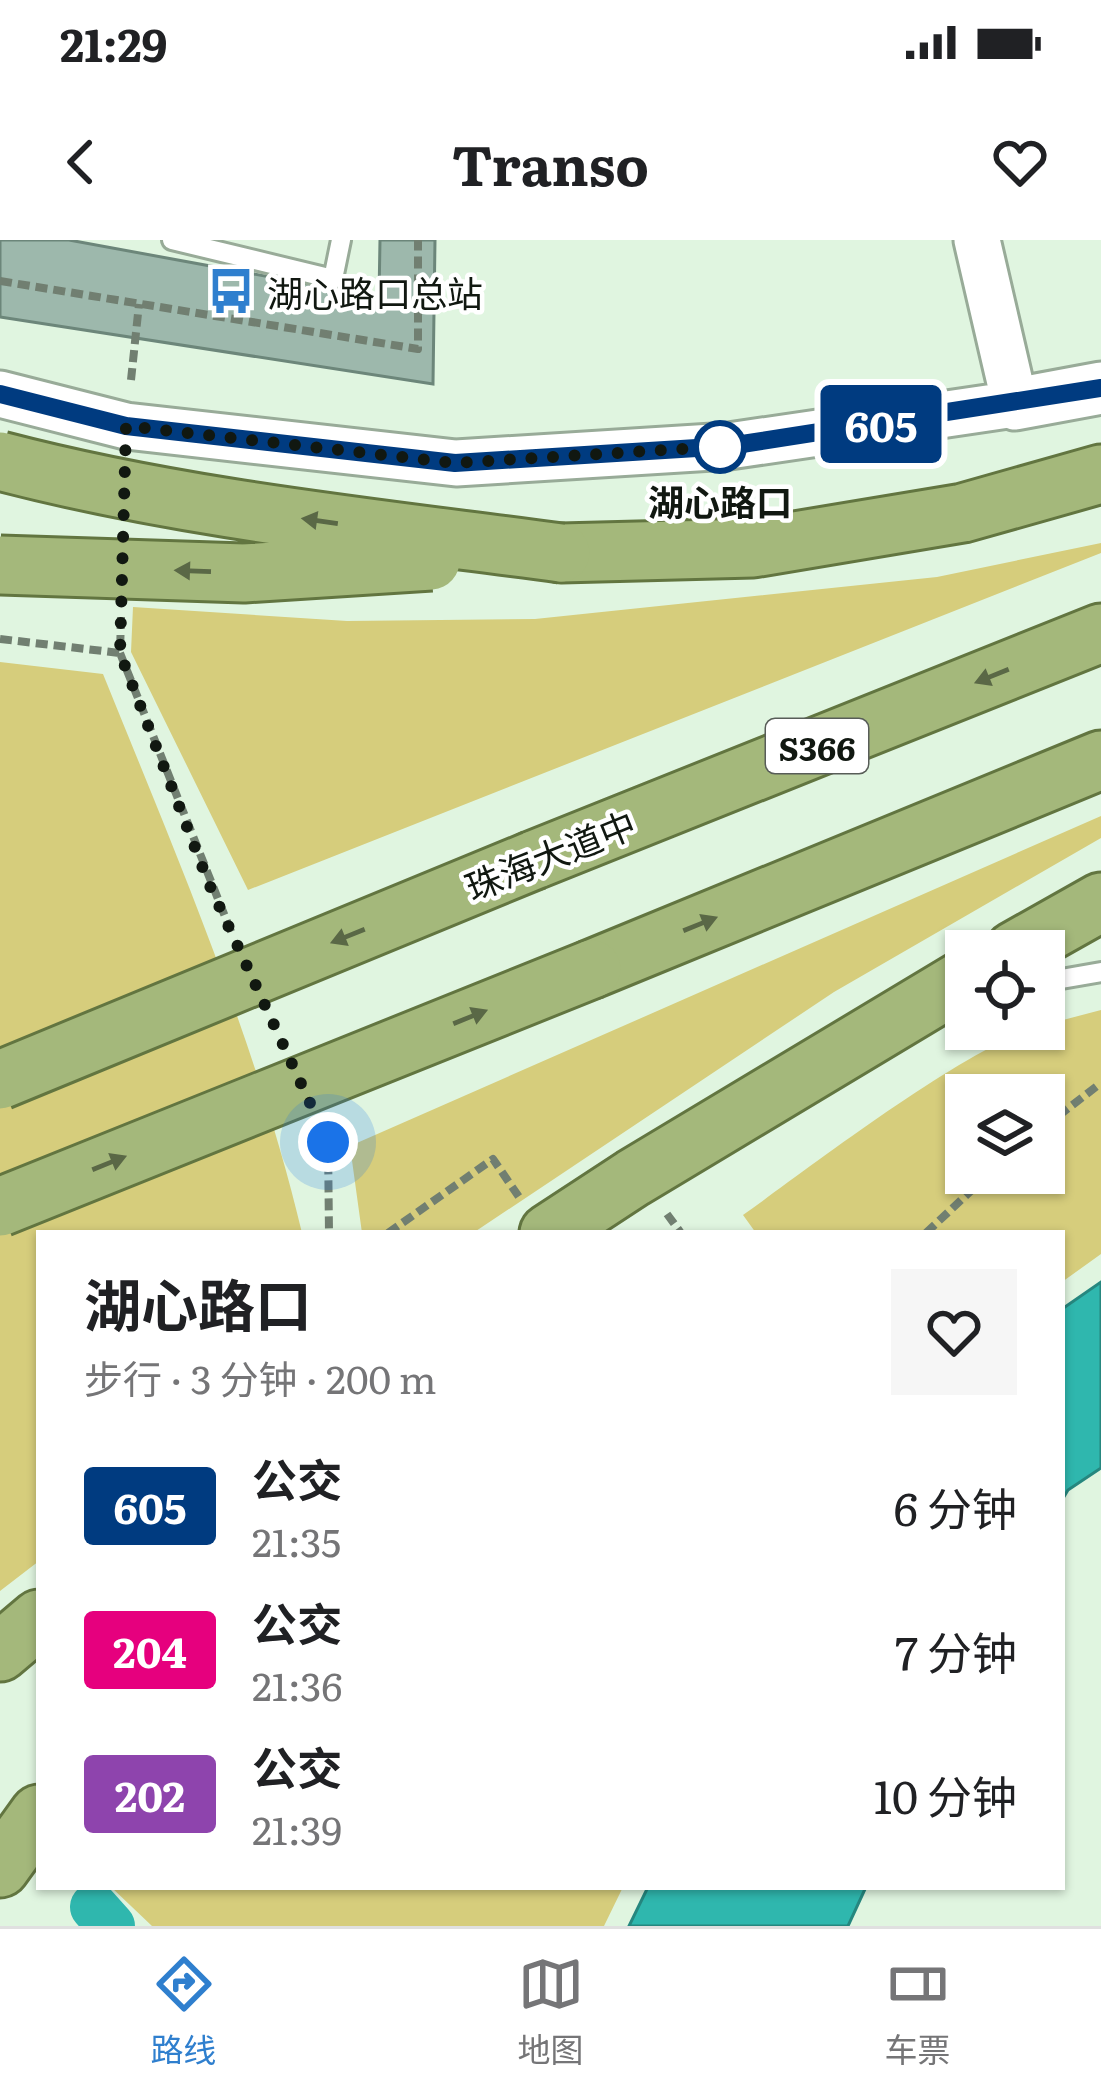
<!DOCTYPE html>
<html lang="zh">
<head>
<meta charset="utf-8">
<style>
	body { margin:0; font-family:Literata,"Noto Sans SC",serif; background:#f6f6f6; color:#202124; height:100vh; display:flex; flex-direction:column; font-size:45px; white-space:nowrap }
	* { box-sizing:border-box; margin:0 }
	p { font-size:39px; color:#757577 }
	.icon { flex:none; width:66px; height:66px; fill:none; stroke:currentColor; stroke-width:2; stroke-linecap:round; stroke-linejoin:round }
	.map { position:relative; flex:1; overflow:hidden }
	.sheet { position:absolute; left:36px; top:990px; width:1029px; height:660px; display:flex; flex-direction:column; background:#fff; border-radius:0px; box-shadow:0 3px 9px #0004 }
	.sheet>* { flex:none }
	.badge { padding:0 24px; border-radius:9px; font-size:42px; line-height:78px }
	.controls { position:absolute; left:945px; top:690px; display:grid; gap:24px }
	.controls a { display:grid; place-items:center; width:120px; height:120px; border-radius:0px; background:#fff; box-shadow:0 3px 9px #0004; font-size:60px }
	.you { position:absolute; width:60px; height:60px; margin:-30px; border:9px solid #fff; border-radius:50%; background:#1a73e8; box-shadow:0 0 0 18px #1a73e833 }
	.map>.badge { position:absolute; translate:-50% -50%; box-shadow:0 0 0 6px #fff }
	.round { display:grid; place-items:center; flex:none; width:126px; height:126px; border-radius:0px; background:#f6f6f6 }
	.headline { display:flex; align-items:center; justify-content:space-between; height:204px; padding:0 48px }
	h1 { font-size:57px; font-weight:700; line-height:90px }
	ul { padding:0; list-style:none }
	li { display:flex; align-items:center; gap:36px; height:144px; padding:0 48px }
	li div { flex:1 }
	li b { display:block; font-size:45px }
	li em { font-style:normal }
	li .badge { min-width:132px; font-weight:700; text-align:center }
	.status { display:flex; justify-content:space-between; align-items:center; height:84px; padding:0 60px; background:#fff; direction:ltr }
	.status svg { height:33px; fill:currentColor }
	header { display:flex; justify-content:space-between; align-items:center; height:156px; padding:0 48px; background:#fff; font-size:54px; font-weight:700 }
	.menu { display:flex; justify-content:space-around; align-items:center; height:168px; border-top:3px solid #e0e0e0; background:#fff; font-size:33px; color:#757577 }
	.menu a { display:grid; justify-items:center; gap:6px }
	.menu .on { color:#2f7fce }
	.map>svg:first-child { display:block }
</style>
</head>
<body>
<div class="status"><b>21:29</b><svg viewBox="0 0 49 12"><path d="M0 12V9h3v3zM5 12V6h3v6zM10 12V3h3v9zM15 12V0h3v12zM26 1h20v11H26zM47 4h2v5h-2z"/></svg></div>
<header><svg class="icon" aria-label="back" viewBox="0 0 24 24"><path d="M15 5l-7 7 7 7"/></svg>Transo<svg class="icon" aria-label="heart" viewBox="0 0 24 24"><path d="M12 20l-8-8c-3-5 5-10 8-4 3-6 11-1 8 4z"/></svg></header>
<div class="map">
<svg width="1101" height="1686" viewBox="0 0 1101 1686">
	<rect width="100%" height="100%" fill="#e0f5e0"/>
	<!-- green -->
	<path fill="#d6cd7c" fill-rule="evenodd" d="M1101 303V313L248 650 131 412 133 367 347 381 535 379 937 337Z
		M0 422 103 434C177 617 256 800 302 993H39V1321L0 1351Z
		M1101 576V598L834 752 473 993H362L350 906Z
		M1101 770V1014L1062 1042V993H756L743 975C799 936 988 789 1044 789V785ZM966 855H1044V933H966Z
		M111 1647H623L604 1686H152Z"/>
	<!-- water -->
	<path fill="#2fb7ae" stroke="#26877f" stroke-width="3" d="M1101 1042V1228L1068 1250 1062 1260V1069Z
		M648 1647H866L848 1686H629Z"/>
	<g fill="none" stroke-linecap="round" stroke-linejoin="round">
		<!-- canal -->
		<path stroke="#2fb7ae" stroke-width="48" d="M94 1667 111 1686"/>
	</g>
	<!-- building -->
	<path fill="#9db8ac" stroke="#6c867a" stroke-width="3" d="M0 0H69L379 57 380 0H435L433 144 0 77Z"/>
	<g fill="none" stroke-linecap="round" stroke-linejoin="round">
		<defs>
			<path id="service" d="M172 0 333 39 341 0
				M1044 742 1101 732"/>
			<path id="tertiary" d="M0 154 126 186 456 223 729 206 1015 164 977 0"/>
			<path id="secondary" d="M1015 164 1101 148"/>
			<path id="trunk" d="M561 313 753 308 963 273 1101 234
				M534 620 1101 393
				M1014 711 1101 662
				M592 729 1101 520
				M549 993 633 938 966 738
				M0 1412 39 1379
				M0 1628 39 1574"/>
		</defs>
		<!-- service casing -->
		<use href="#service" stroke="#98ab98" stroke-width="24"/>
		<!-- tertiary casing -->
		<use href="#tertiary" stroke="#98ab98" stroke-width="51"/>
		<!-- secondary casing -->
		<use href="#secondary" stroke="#98ab98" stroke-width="57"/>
		<!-- trunk casing -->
		<use href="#trunk" stroke="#627540" stroke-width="63"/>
		<!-- path -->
		<path stroke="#717f71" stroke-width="8" stroke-dasharray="12 6" stroke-linecap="butt" d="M0 41 418 109V0
			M131 140 139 64
			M121 377 120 413 232 694
			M0 399 120 413
			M1044 887 1101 843
			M321 888 328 902 329 993
			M667 974 681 993
			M388 993 493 919 519 957
			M926 993 990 933"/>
		<!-- service -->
		<use href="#service" stroke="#fff" stroke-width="18"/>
		<!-- tertiary -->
		<use href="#tertiary" stroke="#fff" stroke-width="45"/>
		<!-- secondary -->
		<use href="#secondary" stroke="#fff" stroke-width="51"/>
		<!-- trunk -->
		<use href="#trunk" stroke="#a4b87b" stroke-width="57"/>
		<defs>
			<path id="trunk-bridge" d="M0 221C183 269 374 288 561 313
				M0 325 244 333 431 321
				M0 840 534 620
				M0 967 592 729"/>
		</defs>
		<!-- trunk-bridge casing -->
		<use href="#trunk-bridge" stroke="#627540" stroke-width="63" stroke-linecap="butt"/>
		<!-- trunk-bridge -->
		<use href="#trunk-bridge" stroke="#a4b87b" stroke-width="57"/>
	</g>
	<!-- one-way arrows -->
	<defs><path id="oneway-solid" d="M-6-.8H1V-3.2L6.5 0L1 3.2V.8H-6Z" transform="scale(3)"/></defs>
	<g fill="#5a6846">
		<use href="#oneway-solid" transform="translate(320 281) rotate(-172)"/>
		<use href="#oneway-solid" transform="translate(193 331) rotate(-178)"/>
		<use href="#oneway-solid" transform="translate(992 436) rotate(158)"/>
		<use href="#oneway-solid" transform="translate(700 684) rotate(-22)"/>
		<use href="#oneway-solid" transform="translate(348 696) rotate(158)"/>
		<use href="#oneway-solid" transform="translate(470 777) rotate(-22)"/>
		<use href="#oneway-solid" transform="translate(109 923) rotate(-22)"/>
	</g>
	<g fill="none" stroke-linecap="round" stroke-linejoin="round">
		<defs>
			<path id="line" d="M0 154 126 186 455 223 729 206 1101 148"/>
		</defs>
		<!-- line casing -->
		<use href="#line" stroke="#fff" stroke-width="27"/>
		<!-- line -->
		<use href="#line" stroke="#003b80" stroke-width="18"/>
		<!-- walk -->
		<path stroke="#111811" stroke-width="12" stroke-dasharray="0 21.6" d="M328 902 209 644 120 413 126 186 455 223 729 206 720 207"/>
	</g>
	<!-- icons -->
	<defs>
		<symbol id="bus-bare" viewBox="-9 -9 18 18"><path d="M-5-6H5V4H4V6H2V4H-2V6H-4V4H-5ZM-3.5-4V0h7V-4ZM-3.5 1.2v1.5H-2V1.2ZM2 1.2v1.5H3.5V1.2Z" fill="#2f7fce" stroke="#fff" stroke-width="2.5" paint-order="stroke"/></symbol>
	</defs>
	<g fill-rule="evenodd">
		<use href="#bus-bare" x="198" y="18" width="66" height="66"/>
	</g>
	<!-- markers -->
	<circle fill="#fff" stroke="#003b80" stroke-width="6" cx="720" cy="207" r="24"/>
	<g text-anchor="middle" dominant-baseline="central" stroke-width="9" stroke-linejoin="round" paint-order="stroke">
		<!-- shield labels -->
		<rect fill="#fff" stroke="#585d58" stroke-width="3" x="766" y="479" width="102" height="54" rx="9"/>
		<g font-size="33" font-weight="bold" fill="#111811">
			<text x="817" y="506">S366</text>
		</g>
		<!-- poi labels -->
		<g font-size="36" fill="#111811" stroke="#fff" text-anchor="start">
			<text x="267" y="51">湖心路口总站</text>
		</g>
		<!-- stop labels -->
		<g font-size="36" font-weight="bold" fill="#111811" stroke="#fff">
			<text x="720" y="260">湖心路口</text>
		</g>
		<!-- street labels -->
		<g font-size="36" fill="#111811" stroke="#fff">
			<text transform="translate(550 614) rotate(-22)">珠海大道中</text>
		</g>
	</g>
</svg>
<div class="controls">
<a><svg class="icon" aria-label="locate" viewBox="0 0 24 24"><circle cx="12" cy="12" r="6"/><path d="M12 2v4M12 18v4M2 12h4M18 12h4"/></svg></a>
<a><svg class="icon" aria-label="layers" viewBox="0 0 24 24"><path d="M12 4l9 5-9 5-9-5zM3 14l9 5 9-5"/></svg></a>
</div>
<div class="you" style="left:328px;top:902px"></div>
<b class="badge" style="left:881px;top:184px;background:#003b80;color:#fff">605</b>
<section class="sheet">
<div class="headline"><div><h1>湖心路口</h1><p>步行 · 3 分钟 · 200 m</p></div><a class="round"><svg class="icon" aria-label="heart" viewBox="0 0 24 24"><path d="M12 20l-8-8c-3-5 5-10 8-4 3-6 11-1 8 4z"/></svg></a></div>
<ul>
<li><span class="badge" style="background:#003b80;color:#fff">605</span><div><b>公交</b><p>21:35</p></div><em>6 分钟</em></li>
<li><span class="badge" style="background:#e6007e;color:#fff">204</span><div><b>公交</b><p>21:36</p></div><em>7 分钟</em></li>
<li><span class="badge" style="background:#8e44ad;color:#fff">202</span><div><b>公交</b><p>21:39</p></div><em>10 分钟</em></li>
</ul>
</section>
</div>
<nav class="menu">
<a class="on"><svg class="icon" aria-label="directions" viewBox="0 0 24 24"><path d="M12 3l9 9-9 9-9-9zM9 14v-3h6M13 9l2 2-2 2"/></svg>路线</a>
<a><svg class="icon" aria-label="map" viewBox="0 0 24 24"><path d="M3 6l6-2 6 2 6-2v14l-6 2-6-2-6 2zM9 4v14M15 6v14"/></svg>地图</a>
<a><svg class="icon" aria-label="tickets" viewBox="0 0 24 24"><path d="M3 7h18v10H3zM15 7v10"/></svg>车票</a>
</nav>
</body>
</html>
